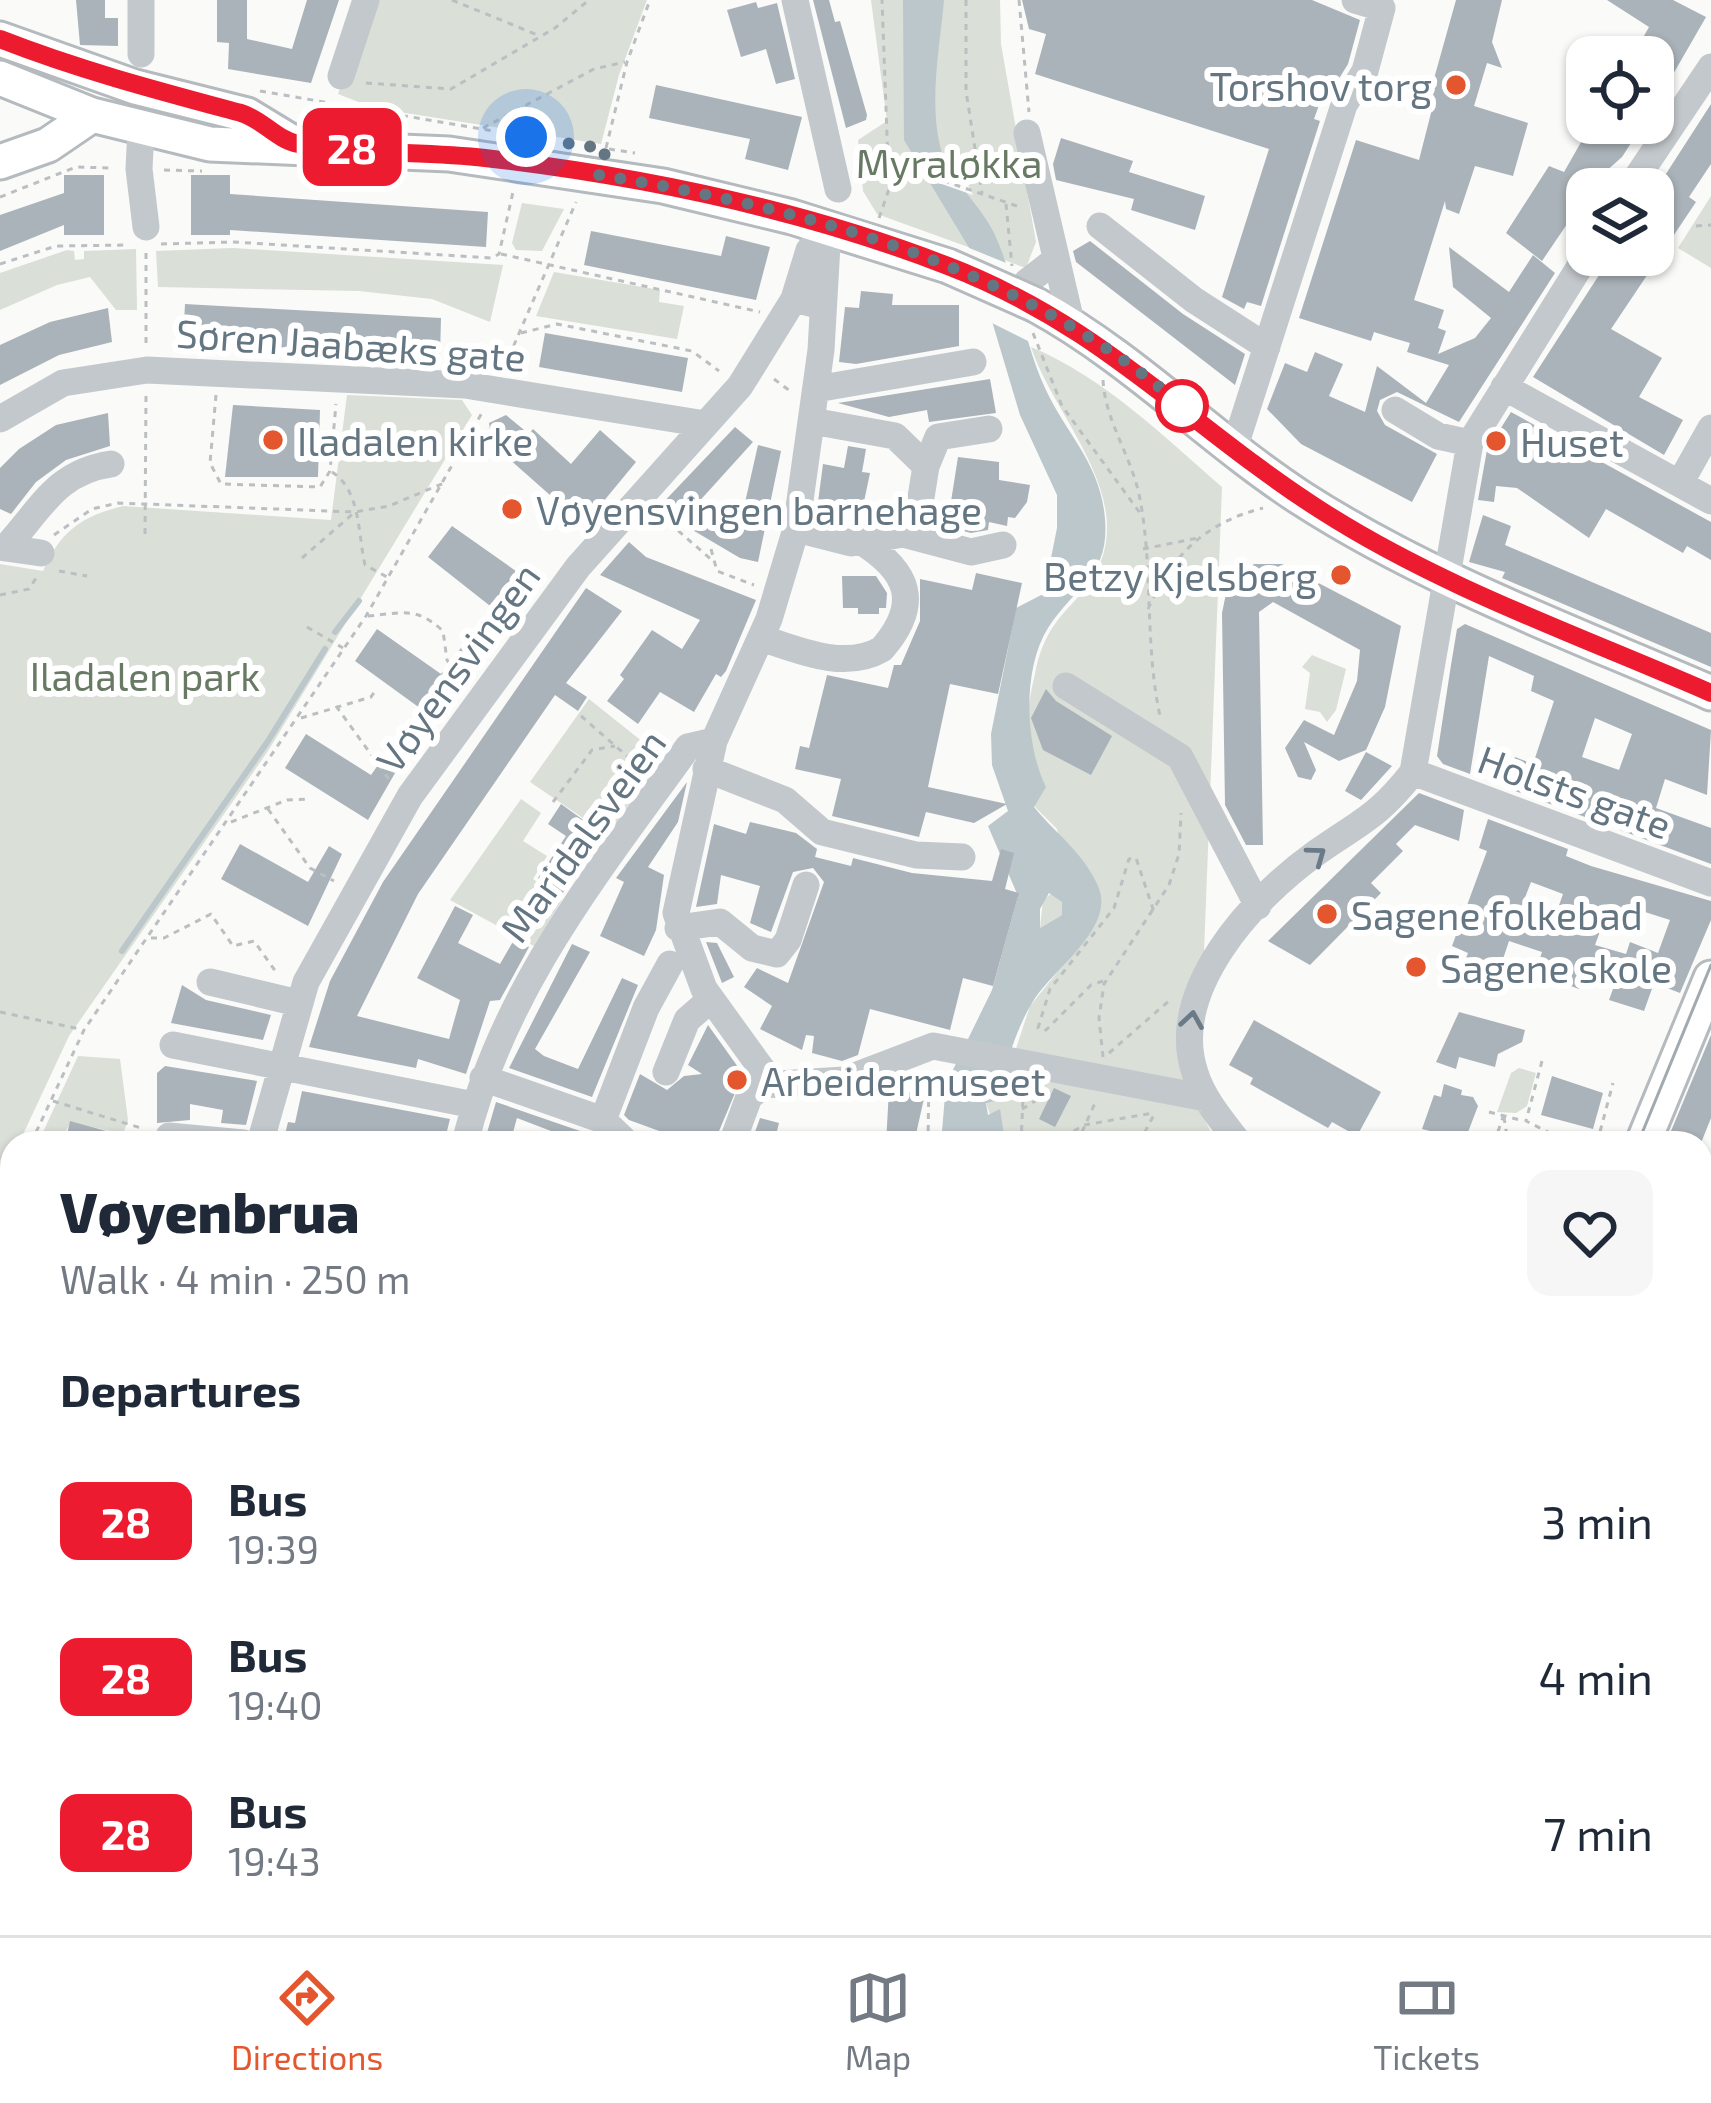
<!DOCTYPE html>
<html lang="en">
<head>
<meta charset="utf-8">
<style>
	body { margin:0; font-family:"Exo 2",sans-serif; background:#f6f6f7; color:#1f2937; height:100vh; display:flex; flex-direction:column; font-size:45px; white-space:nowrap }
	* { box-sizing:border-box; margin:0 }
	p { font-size:39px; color:#747a83 }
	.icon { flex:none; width:66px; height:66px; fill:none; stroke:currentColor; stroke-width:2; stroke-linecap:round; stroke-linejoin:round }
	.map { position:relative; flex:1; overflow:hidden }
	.panel { position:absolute; left:0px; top:1131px; width:1713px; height:804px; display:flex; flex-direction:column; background:#fff; border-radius:36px 36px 0 0; box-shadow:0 3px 9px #0004 }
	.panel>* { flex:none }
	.badge { padding:0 24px; border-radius:18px; font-size:42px; line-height:78px }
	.fabs { position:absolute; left:1566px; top:36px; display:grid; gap:24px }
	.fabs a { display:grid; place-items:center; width:108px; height:108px; border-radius:24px; background:#fff; box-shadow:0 3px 9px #0004; font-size:60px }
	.you { position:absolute; width:60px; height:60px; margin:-30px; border:9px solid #fff; border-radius:50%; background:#1a73e8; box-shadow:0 0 0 18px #1a73e833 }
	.map>.badge { position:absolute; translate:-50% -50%; box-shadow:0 0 0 6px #fff }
	h2 { padding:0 60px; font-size:45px; line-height:108px }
	.round { display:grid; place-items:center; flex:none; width:126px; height:126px; border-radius:24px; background:#f6f6f7 }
	.summary { display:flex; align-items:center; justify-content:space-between; height:204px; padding:0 60px }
	h1 { font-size:57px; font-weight:800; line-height:90px }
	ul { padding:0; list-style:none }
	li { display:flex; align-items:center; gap:36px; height:156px; padding:0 60px }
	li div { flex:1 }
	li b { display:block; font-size:45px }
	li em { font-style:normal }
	li .badge { min-width:132px; font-weight:700; text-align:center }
	.tab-bar { display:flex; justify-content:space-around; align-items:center; height:168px; border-top:3px solid #e0e1e3; background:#fff; font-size:33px; color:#747a83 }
	.tab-bar a { display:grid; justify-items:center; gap:6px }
	.tab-bar .on { color:#e4572e }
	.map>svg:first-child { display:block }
</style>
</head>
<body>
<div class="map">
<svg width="1711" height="1935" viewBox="0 0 1711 1935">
	<rect width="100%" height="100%" fill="#fafaf8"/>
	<!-- green -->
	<path fill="#dadfd7" d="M371 0H647L619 75 601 144 374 108 338 94Z
		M871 0H1000L1001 44 1036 242 1026 268 877 214 863 191 858 140 887 121Z
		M1711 196V268L1678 248Z
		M522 203 564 209 542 251 516 250 512 243Z
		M233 248 503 265 490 322 432 299 359 291 158 287 156 251Z
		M136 249 137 310H116L90 277 57 285 0 310V273L67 250 74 251 75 260 84 259V251Z
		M554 272 660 290 659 302 684 306 677 339 536 316Z
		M1031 347C1105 378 1162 435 1222 487L1204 952C1164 1043 1172 1057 1217 1143H975L990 1115 986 1102 999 1100 1030 1006 1081 943 1057 829 1034 806C1046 768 1030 756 1028 719 1028 705 1032 687 1035 674 1048 607 1085 607 1102 558 1127 486 1052 412 1031 347Z
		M347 395 462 400 472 415 268 751 69 1036 19 1143H12L0 1200V564L43 571C61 531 80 517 123 506L331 520Z
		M1312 655 1346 669 1336 710 1327 722 1320 712 1305 709 1310 673 1302 667Z
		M589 699 663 758 608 835 530 782Z
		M521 799 541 813 523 841 547 856 533 879 562 900 534 946 450 900Z
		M1052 893 1062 902V915L1040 928 1043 900Z
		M78 1056 120 1059 128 1120 123 1134 71 1122 59 1143H38Z
		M1519 1068 1536 1073 1527 1106 1516 1113 1497 1112 1511 1073Z
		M12 1211V1331L0 1328V1251Z
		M656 1923H769L768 1935H657Z"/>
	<!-- water -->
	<path fill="#bbc7cb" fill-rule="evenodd" d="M903 0H944C940 46 929 100 940 146 947 177 979 203 993 231 1017 281 1022 338 1045 388 1065 432 1097 460 1104 510 1113 575 1078 582 1048 628 1022 669 1025 745 1046 787L1034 807C1056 834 1083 852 1098 886 1117 928 1051 970 1032 1003 1015 1031 1004 1069 999 1100L986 1103 988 1115 1000 1109 1004 1135 975 1143H941L946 1084 992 990 1018 896 988 826 1008 811 992 765 991 734 1016 608 1051 590 1046 583 1057 528V495L1020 415 971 251 904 140ZM1049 893 1062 902V915L1040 928V909Z"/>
	<!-- pier -->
	<path fill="#fafaf8" d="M909 162 967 183 973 195 919 176Z
		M962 245 1011 265 1036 345 984 319Z
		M610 1923H662L663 1935H609Z"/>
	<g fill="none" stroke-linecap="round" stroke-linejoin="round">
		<!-- stream -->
		<path stroke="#bbc7cb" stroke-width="6" d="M335 632 359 601
			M122 951 268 741 325 649"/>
	</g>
	<!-- building -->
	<path fill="#aab3b9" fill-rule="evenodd" d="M76 0H105V18H118V46L80 45Z
		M217 0H247V39L292 49 307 0H339L311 83 228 69 229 43 217 42Z
		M813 0H829L835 22 840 21 867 115 866 120 846 128Z
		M1022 0H1312L1360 20 1348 64 1330 93 1324 91 1314 119 1320 121 1261 306 1247 302 1244 309 1222 297 1269 149 1035 74 1046 34 1029 29Z
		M1456 0H1502L1492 42 1502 68 1487 63 1474 106 1528 123 1513 176 1475 166 1459 214 1446 209 1445 201 1414 300 1444 310 1438 328 1446 331 1438 354 1475 338 1491 318 1453 287 1449 247 1509 292 1533 255 1555 273 1459 422 1397 392 1380 400 1377 411 1385 425 1437 454 1412 502 1301 444 1267 409 1285 363 1307 372 1315 352 1343 364 1329 396 1365 412 1377 366 1426 403 1449 365 1407 352 1410 343 1393 338 1374 332 1371 341 1299 318 1356 140 1419 160 1431 113 1430 93Z
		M1607 0H1673L1706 17 1653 109V57H1632L1649 27Z
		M756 2 758 8 777 3 795 79 776 84 766 49 741 57 727 10Z
		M656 85 802 117 788 170 745 159 750 139 649 118Z
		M1711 104V164L1689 197 1696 202 1611 329 1662 358 1639 397 1683 420 1664 455 1533 377 1612 255H1653V194Z
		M1592 123H1644L1622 157 1587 188V205L1582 202 1542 261 1506 233 1549 166 1564 172Z
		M1061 138 1133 161 1129 172 1205 196 1195 230 1131 210 1134 199 1056 180 1053 164Z
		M64 175H104V235H64V225L0 251V215L64 193Z
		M191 175H230V194L488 212 486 247 230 230V235H191Z
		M591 231 721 256 726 236 770 247 756 300 584 265Z
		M1090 241 1183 314 1245 354 1235 385 1076 262 1073 251Z
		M861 291 893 294 892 305H959V346L856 364 839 362 845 307 859 308Z
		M185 304 441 318 440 356 183 342Z
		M108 308 112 342 59 355 0 385V345L50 322Z
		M545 333 688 358 682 392 539 367Z
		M990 379 996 413 929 422 927 410 889 417 838 403Z
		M233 405 320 410 318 477H225Z
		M1511 412 1711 522V560L1687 546 1683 553 1606 509 1589 538 1517 488 1496 486 1494 502 1478 500 1487 450Z
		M108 413 110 446 66 460 36 482 11 514 0 509V468L19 449 56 425Z
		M506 415 529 434 533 429 571 464 600 430 636 462 584 525 508 458 525 439 492 443 489 423Z
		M735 427 753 442 695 506 739 529 758 445 781 451 758 562 740 558 657 509Z
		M848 446 866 449 862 472 870 473 861 516 817 510 823 464 844 468Z
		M958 457 999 462V480L1030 485 1027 502 1015 518 1008 517 1007 526 989 522 988 530 971 533 947 527Z
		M1483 515 1511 526 1505 545 1711 633V667L1502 578 1505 572 1469 562Z
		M452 526 523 576 520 580 532 589 508 620 428 557Z
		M629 542 646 557 756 600 726 671 721 677 716 674 694 712 660 692 638 724 607 701 624 679 620 675 652 630 682 649 700 620 600 575Z
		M1254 564H1282L1401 626 1385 707 1366 750 1339 761 1304 742 1316 770 1311 780 1298 777 1285 748 1304 720 1334 735 1357 681 1360 650 1273 602 1259 612 1263 845H1246L1225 805 1222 613 1228 584Z
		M976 573 1022 583 998 694 950 684 928 787 1007 804 974 823 926 812 919 837 832 816 841 779 795 769 800 746 809 748 827 675 888 688 894 665H901L920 621V579L972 590Z
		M842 576H876L887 593 886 608H879V614H858V608H843Z
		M586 588 622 611 566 683 587 697 578 711 555 695 418 894 357 1016 449 1039 460 1000 417 978 455 906 473 915 458 943 500 964 515 938 529 947 500 1000 490 1001 466 1074 418 1059 416 1068 309 1047 330 981 383 882Z
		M1465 624 1711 730 1707 795 1665 779 1656 808 1711 828V864L1507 788 1515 757 1533 764 1554 701 1531 691 1534 676 1489 656 1470 774 1443 764 1437 756 1451 665 1457 629ZM1595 718 1632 734 1619 770 1582 757Z
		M377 629 441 674 464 644 476 654 435 719 355 661Z
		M1046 689 1056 701 1112 736 1091 775 1043 750 1031 718Z
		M306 734 371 775 397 738 410 747 368 820 285 768Z
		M1366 752 1392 766 1361 800 1345 791Z
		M687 782 678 822 648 867 664 875 656 930 644 956 600 936 624 882 616 878Z
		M1419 793 1464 810 1459 841 1415 825 1396 844 1403 851 1371 883 1381 893 1310 965 1268 941Z
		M561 804 603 834 562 894 538 878 566 836 548 824Z
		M1488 819 1568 849 1566 856 1591 866 1711 901V920L1680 993 1654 983 1644 1011 1609 1000 1617 978 1586 969 1579 989 1535 973 1542 952 1509 941 1501 965 1485 959 1481 968 1465 961 1468 953 1452 946 1487 851 1479 848ZM1531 882 1563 894 1551 928 1518 916ZM1623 905 1670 920 1658 953 1630 942 1626 954 1595 945 1608 910 1620 915Z
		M750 822 796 833 817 849 815 857 851 866 853 858 912 873 992 881 1001 849 1014 853 1005 889 1019 893 993 986 963 978 950 1030 870 1009 858 1055 842 1061 812 1053 814 1036 806 1035 802 1050 760 1029 772 1006 744 987 757 968 788 983 824 882 813 868 793 872 771 932 750 923 760 886 721 875 717 904 696 907 714 824 746 834Z
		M240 844 308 882 329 846 342 854 308 926 221 879Z
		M706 942 717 943 734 977 722 983Z
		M572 944 590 952 535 1049 544 1056 578 1069 622 978 638 985 592 1097 509 1068Z
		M182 985 206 1000 271 1015 263 1040 171 1023Z
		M1459 1012 1525 1030 1522 1042 1498 1054 1495 1067 1459 1057 1456 1069 1436 1062Z
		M1254 1020 1381 1092 1357 1136 1332 1122 1328 1128 1250 1084 1253 1078 1229 1065Z
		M708 1025 743 1074 714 1143H692L629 1120 624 1115 640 1074 667 1090 684 1076 702 1074 688 1065Z
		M1711 1035V1118L1701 1143H1666Z
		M165 1066 257 1081 246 1125 221 1123 223 1110 190 1104V1120L157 1123V1073Z
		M1552 1076 1603 1093 1593 1129 1541 1115Z
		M1444 1084 1462 1090 1461 1095 1473 1097 1478 1106 1465 1140 1422 1129 1434 1095 1441 1097Z
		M1054 1088 1071 1096 1055 1127 1039 1119Z
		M889 1090 925 1094 914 1143H886Z
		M302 1091 450 1119 444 1143H382L322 1132 319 1143H283L288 1122 295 1123Z
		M496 1102 580 1131 575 1143H550L551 1131 517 1118 510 1143H484Z
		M760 1118 779 1123 774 1143H751Z
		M70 1121 132 1138V1143H65Z"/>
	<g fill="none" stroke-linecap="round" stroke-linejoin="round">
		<defs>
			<path id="major" d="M0 39 135 87 247 115 293 143
				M0 78 92 115 210 144 449 154 663 186 792 217 948 266
				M0 162 48 145 92 115
				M1036 305C1133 358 1209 438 1301 498 1428 580 1573 633 1711 693
				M1643 1143 1711 978
				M1618 1923V1935"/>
		</defs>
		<!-- major casing -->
		<use href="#major" stroke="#b5babe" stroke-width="39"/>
		<!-- path -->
		<path stroke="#bbbfc2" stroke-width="3" stroke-dasharray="6 6" stroke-linecap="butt" d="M452 0 540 36
			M966 0V91L982 193
			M1019 0 1029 112
			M366 83 451 89 555 28 589 0
			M260 91 528 137
			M483 128 594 69 625 62
			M606 148 627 62 650 0
			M609 149 635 153
			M890 154 905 168
			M855 155 887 160
			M164 170 202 171
			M891 187 912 170 1017 206
			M0 197 76 167 112 168
			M1006 204 1012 266
			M879 218 889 189 882 0
			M1696 226 1711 225
			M161 244 233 242 492 258 499 254 513 192
			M146 253V345
			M501 254 760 312
			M0 264 56 246 127 245
			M521 333 557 324 692 351 719 371
			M1033 333 1062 406 1140 513
			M504 368 576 202
			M774 379 790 391
			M1103 380C1105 420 1130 454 1139 494 1154 567 1144 642 1160 716
			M216 395 210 463 221 484 320 487 330 471 336 404
			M332 472C361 490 358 536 365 565L387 577
			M660 515 713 561
			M145 534 146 394
			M54 535 92 509 118 503 355 512 389 506 444 483
			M711 549 717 571 754 585
			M1143 549 1198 538
			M302 558 355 512
			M59 571 87 576
			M0 595 29 589 38 575
			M1148 609C1173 554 1205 523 1263 508
			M368 616C402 613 416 606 443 631L447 660 461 683
			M307 627 343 648
			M336 706 391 782
			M581 716 643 770
			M301 718 371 697 377 688
			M553 802 592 750 615 746
			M268 809 310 868 334 881
			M231 822 287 800 309 799
			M151 938H164L211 914 233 946 254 941 276 972
			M1103 981 1091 985 1046 1030 1038 1028 1050 989 1114 908 1129 859 1136 858 1154 912
			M0 1012 80 1029
			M1109 1053 1170 1000
			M1103 1057 1099 1018 1104 984 1169 885 1179 854 1181 813
			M1542 1061 1526 1121 1562 1139 1586 1143
			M53 1101 141 1128
			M1022 1109 1047 1094
			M1489 1112 1524 1121
			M1504 1117 1508 1143
			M31 1143 84 1030 366 616 483 411
			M928 1143 929 1074
			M1021 1143 1023 1098
			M1053 1143 1084 1125 1153 1113
			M1077 1143 1096 1101
			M1139 1143 1155 1113
			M1494 1143 1503 1117
			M1597 1143 1613 1083
			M0 1225 12 1189
			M0 1279 12 1282
			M1701 1356 1706 1333 1711 1334
			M1704 1432 1711 1442
			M1701 1439 1711 1402
			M1701 1468 1711 1469
			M1293 1923 1294 1935
			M674 1935 675 1923"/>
		<!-- minor -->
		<path stroke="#c3c8cc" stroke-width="27" d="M141 0V54
			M795 0 838 189
			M341 76 366 0
			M141 129 139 169 146 227
			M1027 133 1072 326
			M1629 189 1711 67
			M1100 226 1194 300 1267 347
			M1027 282 1054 261
			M794 299 809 250 828 227
			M1504 387 1711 501
			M816 389 973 362
			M1395 410 1438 436 1470 443
			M0 419 63 383 147 370 465 385 705 424
			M812 421 895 436 926 466
			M1234 449 1344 105 1365 71 1382 8 1355 0
			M1680 483 1711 428
			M796 529 851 543 903 534 971 552 1003 545
			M915 535 926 466 938 437 989 429
			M0 547 41 553
			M5 548C40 511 55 472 111 464
			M761 638C798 650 845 671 882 649 922 603 908 571 862 542
			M1066 686 1180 757 1258 906
			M706 769 785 800 822 832 916 855 962 857
			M1413 772 1711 883
			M678 928 720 922 752 948 777 954 788 940 806 885
			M210 982 298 1003
			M173 1045 474 1105
			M666 1072 687 1020 711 999
			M483 1078 603 1120 627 1143
			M772 1083 704 989 676 913 714 741 769 619 796 529 821 350 828 227
			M603 1120 646 1008 670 964
			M167 1143 169 1136 243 1143
			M260 1143 306 982 410 796 578 567 740 386 794 299 821 306
			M465 1143C502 990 598 872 688 747L714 741
			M732 1143 749 1097 763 1085 844 1080 933 1046 1206 1098
			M1239 1143C1222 1121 1203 1099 1195 1073 1167 990 1253 898 1316 853 1360 822 1378 817 1413 772L1470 443 1587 255
			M1701 1252 1711 1255
			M0 1417H12
			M1701 1575H1711
			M0 1788 12 1776
			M1701 1856 1711 1855
			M323 1933 326 1935
			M90 1935 100 1923
			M511 1935 513 1927
			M595 1935 596 1923
			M768 1935 804 1923
			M905 1935 1122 1923"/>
		<!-- major -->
		<use href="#major" stroke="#fff" stroke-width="33"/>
		<!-- tram -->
		<path stroke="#a2aab0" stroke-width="3" d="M1638 1143 1711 965
			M1622 1923 1623 1935"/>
		<defs>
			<path id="major-bridge" d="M948 266 1036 305"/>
		</defs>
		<!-- major-bridge casing -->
		<use href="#major-bridge" stroke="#b5babe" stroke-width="39" stroke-linecap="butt"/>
		<!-- major-bridge -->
		<use href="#major-bridge" stroke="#fff" stroke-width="33"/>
	</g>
	<!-- one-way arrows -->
	<defs><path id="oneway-chevron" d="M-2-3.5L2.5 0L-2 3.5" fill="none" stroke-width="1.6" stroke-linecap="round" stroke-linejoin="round" transform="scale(3)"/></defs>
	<g stroke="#6a7a87">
		<use href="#oneway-chevron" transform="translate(1317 855) rotate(-36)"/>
		<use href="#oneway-chevron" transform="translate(1192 1020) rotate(-81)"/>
	</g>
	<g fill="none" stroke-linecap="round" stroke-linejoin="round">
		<defs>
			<path id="line" d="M0 39C79 70 159 91 241 113 262 119 277 140 298 144 358 155 424 151 485 158 641 176 801 209 948 266 1102 325 1189 426 1322 511 1442 588 1581 636 1711 693"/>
		</defs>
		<!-- line casing -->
		<use href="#line" stroke="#fff" stroke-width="27"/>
		<!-- line -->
		<use href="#line" stroke="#ed1b2f" stroke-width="18"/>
		<!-- walk -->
		<path stroke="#657683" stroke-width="12" stroke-dasharray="0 21.6" d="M526 137 606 149 599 175C804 208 1022 266 1182 406"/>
	</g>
	<!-- markers -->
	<g fill="#e4572e" stroke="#fff" stroke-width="4.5">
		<circle cx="1456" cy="85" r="12"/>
		<circle cx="273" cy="440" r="12"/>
		<circle cx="1496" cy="441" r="12"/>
		<circle cx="512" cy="509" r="12"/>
		<circle cx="1341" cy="575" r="12"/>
		<circle cx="1327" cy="914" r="12"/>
		<circle cx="1416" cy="967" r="12"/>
		<circle cx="737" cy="1080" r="12"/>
	</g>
	<circle fill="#fff" stroke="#ed1b2f" stroke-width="6" cx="1182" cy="406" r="24"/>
	<g text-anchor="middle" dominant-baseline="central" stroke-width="12" stroke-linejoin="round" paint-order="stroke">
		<!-- poi labels -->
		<g font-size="39" fill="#657683" stroke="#fff" text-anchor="start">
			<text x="1432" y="85" text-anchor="end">Torshov torg</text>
			<text x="297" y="440">Iladalen kirke</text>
			<text x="1520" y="441">Huset</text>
			<text x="536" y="509">Vøyensvingen barnehage</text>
			<text x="1317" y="575" text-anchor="end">Betzy Kjelsberg</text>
			<text x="1351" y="914">Sagene folkebad</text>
			<text x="1440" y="967">Sagene skole</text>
			<text x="761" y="1080">Arbeidermuseet</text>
		</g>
		<!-- park labels -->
		<g font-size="39" fill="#687a64" stroke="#fff">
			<text x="949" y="162">Myraløkka</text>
			<text x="145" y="675">Iladalen park</text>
		</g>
		<!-- street labels -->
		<g font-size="39" fill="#657683" stroke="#fff">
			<text transform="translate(351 344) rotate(4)">Søren Jaabæks gate</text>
			<text transform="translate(457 667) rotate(-54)">Vøyensvingen</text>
			<text transform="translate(1575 791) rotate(20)">Holsts gate</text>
			<text transform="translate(582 835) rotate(-54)">Maridalsveien</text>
		</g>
	</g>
</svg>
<div class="fabs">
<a><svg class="icon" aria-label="locate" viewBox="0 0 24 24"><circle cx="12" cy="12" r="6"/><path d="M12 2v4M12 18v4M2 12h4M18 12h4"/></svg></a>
<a><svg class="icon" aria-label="layers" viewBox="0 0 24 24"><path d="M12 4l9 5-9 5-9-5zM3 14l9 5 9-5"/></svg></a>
</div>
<div class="you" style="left:526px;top:137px"></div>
<b class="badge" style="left:352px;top:147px;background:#ed1b2f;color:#fff">28</b>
<section class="panel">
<div class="summary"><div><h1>Vøyenbrua</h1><p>Walk · 4 min · 250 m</p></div><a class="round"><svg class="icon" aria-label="heart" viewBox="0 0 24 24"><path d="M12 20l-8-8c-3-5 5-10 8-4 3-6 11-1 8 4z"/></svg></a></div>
<h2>Departures</h2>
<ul>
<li><span class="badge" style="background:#ed1b2f;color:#fff">28</span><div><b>Bus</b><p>19:39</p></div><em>3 min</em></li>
<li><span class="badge" style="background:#ed1b2f;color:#fff">28</span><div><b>Bus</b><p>19:40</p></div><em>4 min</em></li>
<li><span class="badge" style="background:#ed1b2f;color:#fff">28</span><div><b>Bus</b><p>19:43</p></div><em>7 min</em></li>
</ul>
</section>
</div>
<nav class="tab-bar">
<a class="on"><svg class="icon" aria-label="directions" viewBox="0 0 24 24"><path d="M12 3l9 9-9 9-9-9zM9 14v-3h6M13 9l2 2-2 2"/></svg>Directions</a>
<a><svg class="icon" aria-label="map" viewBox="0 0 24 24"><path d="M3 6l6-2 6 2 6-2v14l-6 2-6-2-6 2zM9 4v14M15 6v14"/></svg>Map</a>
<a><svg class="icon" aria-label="tickets" viewBox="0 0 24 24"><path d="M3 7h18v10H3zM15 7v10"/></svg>Tickets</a>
</nav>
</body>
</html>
